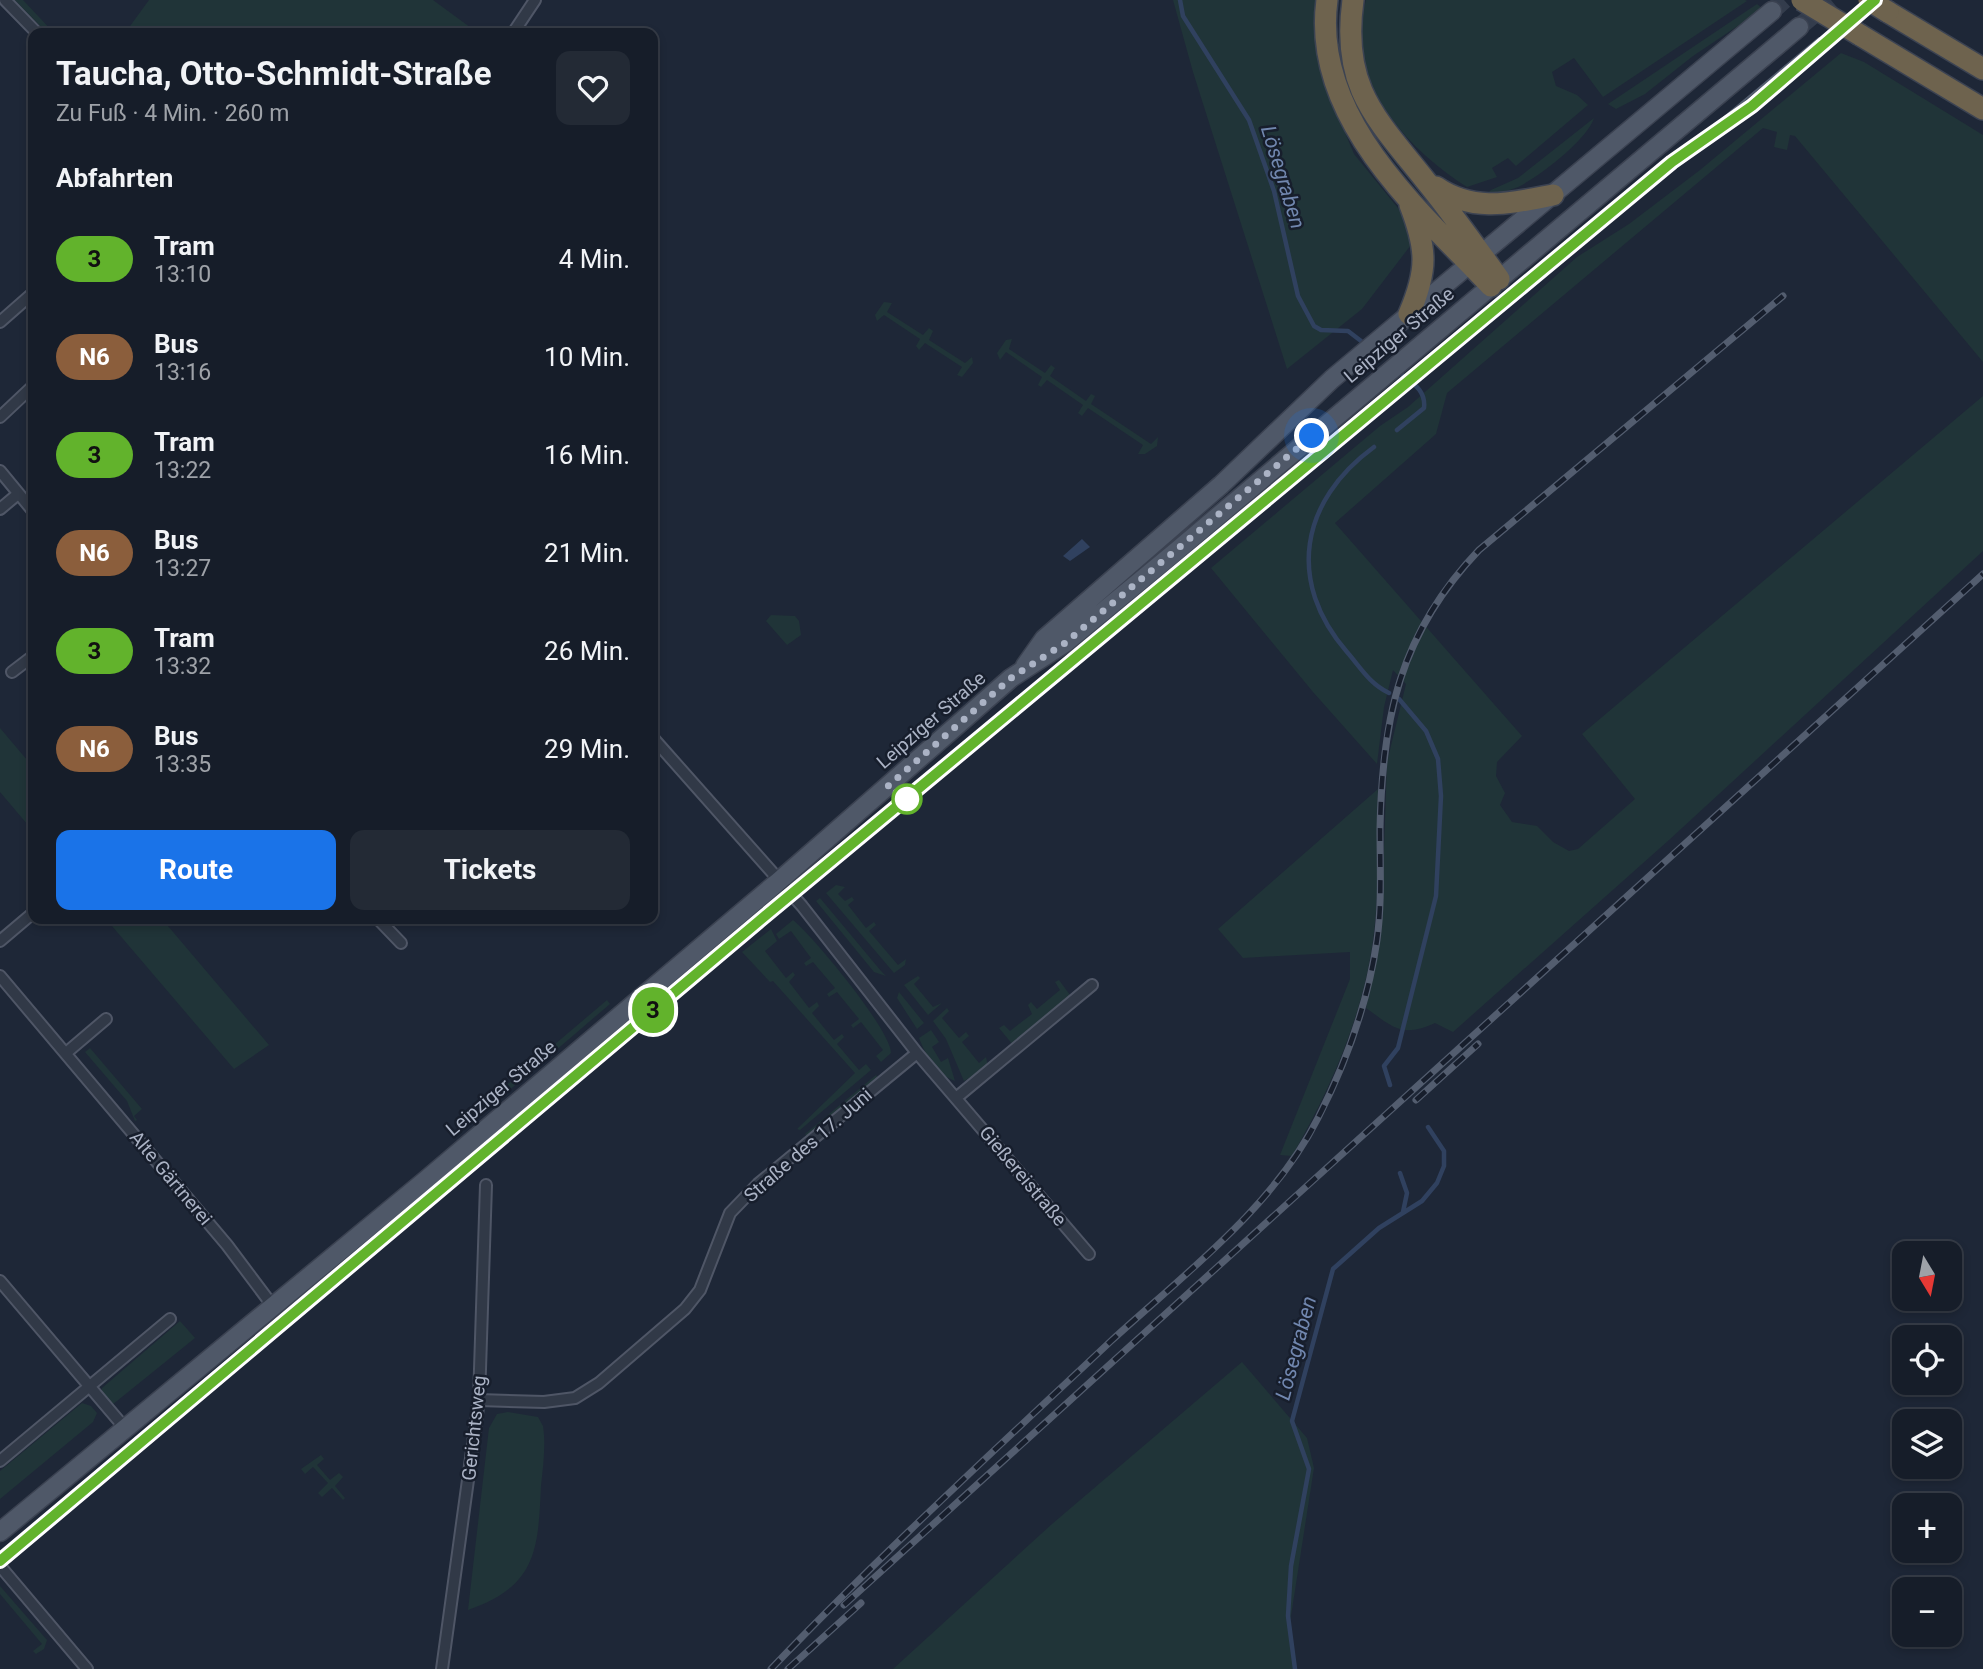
<!DOCTYPE html>
<html lang="de">
<head>
<meta charset="utf-8">
<style>
	body { margin:0; font-family:Roboto,sans-serif; background:#232a35; color:#f1f3f6; height:100vh; display:flex; flex-direction:column; font-size:26px; white-space:nowrap }
	* { box-sizing:border-box; margin:0 }
	p { font-size:23px; color:#9ea2a8 }
	.icon { flex:none; width:38px; height:38px; fill:none; stroke:currentColor; stroke-width:2; stroke-linecap:round; stroke-linejoin:round }
	.map { position:relative; flex:1; overflow:hidden }
	.sheet { position:absolute; left:28px; top:28px; width:630px; height:896px; display:flex; flex-direction:column; background:#161d29; border-radius:14px; box-shadow:0 4px 10px #0003,0 0 0 2px #353b46 }
	.sheet>* { flex:none }
	.badge { padding:0 14px; border-radius:23px; font-size:24px; line-height:46px }
	.needle { width:46px; rotate:170deg }
	.controls { position:absolute; left:1892px; top:1241px; display:grid; gap:14px }
	.controls a { display:grid; place-items:center; width:70px; height:70px; border-radius:14px; background:#161d29; box-shadow:0 4px 10px #0003,0 0 0 2px #353b46; font-size:35px }
	.you { position:absolute; width:35px; height:35px; margin:-18px; border:5px solid #fff; border-radius:50%; background:#1a73e8; box-shadow:0 0 0 10px #1a73e833 }
	.map>.badge { position:absolute; translate:-50% -50%; box-shadow:0 0 0 4px #fff }
	h2 { padding:0 28px; font-size:26px; line-height:63px }
	.round { display:grid; place-items:center; flex:none; width:74px; height:74px; border-radius:14px; background:#232a35 }
	.summary { display:flex; align-items:center; justify-content:space-between; height:119px; padding:0 28px }
	h1 { font-size:33px; font-weight:700; line-height:52px }
	.action { display:flex; gap:14px; margin-top:auto; padding:14px 28px }
	.action a { flex:1; height:80px; border-radius:14px; background:#1a73e8; color:#fff; font-size:28px; font-weight:700; line-height:80px; text-align:center }
	.action a+a { background:#232a35; color:#f1f3f6 }
	ul { padding:0; list-style:none }
	li { display:flex; align-items:center; gap:21px; height:98px; padding:0 28px }
	li div { flex:1 }
	li b { display:block; font-size:26px }
	li em { font-style:normal }
	li .badge { min-width:77px; font-weight:700; text-align:center }
	.map>svg:first-child { display:block }
</style>
</head>
<body>
<div class="map">
<svg width="1983" height="1669" viewBox="0 0 1983 1669">
	<rect width="100%" height="100%" fill="#1e2737"/>
	<!-- green -->
	<path fill="#203438" d="M15 0H23L54 33H47Z
		M149 0H433L478 33H125Z
		M1173 0H1318L1320 53 1331 99 1354 154 1402 213 1414 241 1362 309 1287 369 1193 72Z
		M1366 0H1745L1747 1 1603 97 1574 58 1552 72 1556 86 1577 95 1588 105 1516 166 1508 158 1492 168 1497 177 1467 187C1406 148 1343 80 1366 0Z
		M1757 4 1763 9 1693 56 1645 94 1616 109 1608 104Z
		M1841 53 1864 62 1983 135V362L1795 136 1790 135 1787 150 1774 147 1777 132 1763 128 1447 393 1436 434 1335 523 1522 736 1497 762 1496 776 1505 793 1500 805 1512 822 1537 826 1553 842 1569 851 1578 849 1635 799 1582 734 1983 396V551L1669 840 1453 1032 1435 1023C1402 1038 1394 1028 1366 1008L1381 936 1387 762 1406 684 1393 670 1384 707 1377 764 1313 692 1211 568 1380 426 1408 407 1577 257 1629 224 1700 170Z
		M1594 118C1588 139 1539 177 1518 187 1508 191 1497 193 1486 195L1491 190 1518 178Z
		M884 302 892 303 887 312 923 335 929 328 933 331 929 340 965 363 972 357 973 363 962 377 957 375 962 367 925 343 919 350 916 346 920 339 884 315 877 321 875 315Z
		M1012 339 1009 349 1045 373 1051 365 1055 368 1050 376 1086 401 1091 394 1095 396 1091 404 1151 444 1158 437 1157 446 1145 454H1138L1143 445 1088 408 1082 416 1078 413 1083 405 1047 380 1041 387 1038 385 1042 377 1006 352 1000 360 997 353 1006 340Z
		M771 615 795 616 799 621 801 635 787 645 766 621Z
		M0 728 33 767V831L0 792Z
		M1378 789C1377 839 1380 891 1373 940 1363 1016 1330 1090 1292 1156L1280 1155 1350 979V952L1243 958 1218 929Z
		M836 885 845 887 838 894 845 901 852 897 854 900 848 905 866 928 874 922 876 925 869 931 898 965 906 959 905 965 894 973 826 893Z
		M820 898 881 971 886 976 874 972 816 901Z
		M106 919H162L269 1045 234 1069Z
		M793 920C813 936 891 1030 891 1053L881 1062 876 1056 883 1050 861 1022 853 1028 851 1025 859 1019 837 992 829 997 827 994 835 988 813 962 806 966 804 963 811 958 791 931 779 939 776 934Z
		M771 929 777 941 765 951 786 978 793 972 795 975 789 982 809 1008 817 1002 819 1006 812 1013 834 1040 842 1034 844 1037 837 1044 859 1070 866 1064 871 1070 800 1130 797 1129 855 1073 773 981 770 982 742 952Z
		M918 976 920 978 914 984 933 1007 942 1003 928 1015 904 985Z
		M1059 980 1070 995 1013 1045 999 1028 1004 1025 1010 1031 1032 1014 1028 1005 1031 1002 1037 1009 1060 990 1055 982Z
		M899 992 924 1023 917 1029 897 998Z
		M607 1000 610 1004 493 1104 489 1100Z
		M947 1008 949 1011 942 1018 959 1038 966 1032 969 1036 962 1042 979 1063 986 1057 988 1067 964 1081 946 1039 933 1021Z
		M931 1030 939 1042 932 1047 941 1062 948 1058 955 1081C937 1074 926 1056 919 1038Z
		M90 1048 142 1109 134 1116 137 1120 135 1121 127 1101 85 1052Z
		M876 1075 878 1078 807 1136 805 1134Z
		M180 1321 195 1338 112 1405 101 1393 102 1388Z
		M1242 1362 1307 1438 1314 1468 1289 1629 1294 1669H893L1052 1524Z
		M82 1403 91 1406 97 1413 93 1422 0 1499V1471Z
		M508 1412 538 1417 543 1426C546 1446 543 1467 541 1486 538 1550 537 1586 468 1610L489 1428 497 1414Z
		M321 1455 324 1459 317 1465 330 1480 339 1473 343 1477 335 1486 345 1498 343 1500 332 1488 322 1497 318 1493 328 1483 313 1467 305 1474 301 1469Z
		M0 1586 47 1640 44 1649 36 1654 33 1651 42 1644 0 1594Z"/>
	<!-- water -->
	<path fill="#30415f" d="M1082 539 1090 547 1070 561 1063 556Z"/>
	<g fill="none" stroke-linecap="round" stroke-linejoin="round">
		<!-- stream -->
		<path stroke="#30415f" stroke-width="4.5" d="M1180 0 1183 16 1249 120 1274 191 1298 296 1314 326 1321 330 1348 331 1361 341
			M1397 430 1424 408C1426 391 1414 384 1401 374
			M1374 447C1300 501 1286 582 1347 652 1361 668 1369 683 1389 693
			M1390 1085 1384 1066 1398 1048 1436 896 1441 796 1438 759 1426 731 1399 699
			M1400 1173 1407 1193 1403 1212
			M1295 1669 1288 1616 1291 1566 1309 1469 1292 1421 1333 1269 1379 1228 1422 1201 1437 1183 1444 1166V1151L1428 1127"/>
		<!-- primary-tunnel -->
		<path stroke="#333c4c" stroke-width="18" stroke-dasharray="18 9" stroke-linecap="butt" d="M1772 11 1784 0
			M1799 27 1831 0"/>
		<defs>
			<path id="street" d="M5 0 37 33
				M513 33 535 0
				M0 322 33 293
				M0 417 33 386
				M0 471 33 511
				M0 509 18 494
				M12 672 33 656
				M653 738 802 906 917 1053 1089 1254
				M378 919 401 943
				M0 941 33 913
				M0 976 227 1245 272 1305
				M66 1053 106 1019
				M956 1098 1092 985
				M0 1281 124 1427
				M479 1400 544 1402 575 1398 599 1383 685 1309 700 1290 730 1213 758 1184 917 1053
				M0 1461 170 1319
				M0 1566 87 1669
				M442 1669 479 1400 486 1185"/>
			<path id="primary" d="M1025 666 1044 639 1221 485 1332 379 1772 11
				M0 1532 426 1180 779 881 1011 678 1065 643 1173 554 1799 27"/>
			<path id="highway" d="M1327 0C1311 118 1418 209 1491 286
				M1353 0C1341 87 1375 117 1425 180 1451 212 1475 246 1499 279
				M1888 12 1983 69
				M1860 35 1983 109
				M1436 187C1474 213 1511 203 1553 195
				M1409 314C1428 270 1427 249 1410 205"/>
		</defs>
		<!-- street casing -->
		<use href="#street" stroke="#4f5666" stroke-width="14"/>
		<!-- primary casing -->
		<use href="#primary" stroke="#3b4251" stroke-width="21"/>
		<!-- highway casing -->
		<use href="#highway" stroke="#3c4352" stroke-width="24"/>
		<!-- street -->
		<use href="#street" stroke="#313947" stroke-width="10"/>
		<!-- primary -->
		<use href="#primary" stroke="#4f5868" stroke-width="18"/>
		<!-- highway -->
		<use href="#highway" stroke="#6e634e" stroke-width="21"/>
		<!-- tram -->
		<path stroke="#535d6f" stroke-width="2" d="M0 1561 759 921 1819 38"/>
		<defs>
			<path id="rail" d="M1416 1100 1478 1044
				M844 1605 1983 574
				M771 1669C880 1555 996 1449 1111 1341 1184 1274 1273 1208 1318 1118 1346 1063 1368 1002 1377 940 1382 904 1380 866 1380 829 1382 717 1400 633 1479 550L1783 296
				M788 1669 861 1603"/>
		</defs>
		<!-- rail casing -->
		<use href="#rail" stroke="#535d6f" stroke-width="7"/>
		<!-- rail -->
		<use href="#rail" stroke="#171e2c" stroke-width="4.5" stroke-dasharray="13" stroke-linecap="butt"/>
		<defs>
			<path id="highway-bridge" d="M1802 0 1860 35
				M1869 0 1888 12"/>
		</defs>
		<!-- highway-bridge casing -->
		<use href="#highway-bridge" stroke="#3c4352" stroke-width="24" stroke-linecap="butt"/>
		<!-- highway-bridge -->
		<use href="#highway-bridge" stroke="#6e634e" stroke-width="21"/>
	</g>
	<g fill="none" stroke-linecap="round" stroke-linejoin="round">
		<defs>
			<path id="line" d="M0 1561 759 921 1672 162 1752 106 1875 0"/>
		</defs>
		<!-- line casing -->
		<use href="#line" stroke="#fff" stroke-width="16"/>
		<!-- line -->
		<use href="#line" stroke="#62b32c" stroke-width="10"/>
		<!-- walk -->
		<path stroke="#abb3c5" stroke-width="7" stroke-dasharray="0 12.6" d="M907 799 887 787 1011 678 1065 643 1312 436"/>
	</g>
	<!-- markers -->
	<circle fill="#fff" stroke="#62b32c" stroke-width="3.5" cx="907" cy="799" r="14"/>
	<g text-anchor="middle" dominant-baseline="central" stroke-width="5" stroke-linejoin="round" paint-order="stroke">
		<!-- street labels -->
		<g font-size="19" fill="#abb3c5" stroke="#171e2c">
			<text transform="translate(1399 335) rotate(-40)">Leipziger Straße</text>
			<text transform="translate(931 720) rotate(-41)">Leipziger Straße</text>
			<text transform="translate(501 1088) rotate(-40)">Leipziger Straße</text>
			<text transform="translate(808 1145) rotate(-41)">Straße des 17. Juni</text>
			<text transform="translate(1023 1176) rotate(50)">Gießereistraße</text>
			<text transform="translate(171 1178) rotate(50)">Alte Gärtnerei</text>
			<text transform="translate(474 1428) rotate(-84)">Gerichtsweg</text>
		</g>
		<!-- water labels -->
		<g font-size="21" font-style="italic" fill="#7187af" stroke="#171e2c">
			<text transform="translate(1283 177) rotate(73)">Lösegraben</text>
			<text transform="translate(1296 1348) rotate(-75)">Lösegraben</text>
		</g>
	</g>
</svg>
<div class="controls">
<a><svg class="needle" viewBox="-14 -14 28 28"><path d="M0-13l5 13h-10z" fill="#e53935"/><path d="M0 13l5-13h-10z" fill="#9ea2a8"/></svg></a>
<a><svg class="icon" aria-label="locate" viewBox="0 0 24 24"><circle cx="12" cy="12" r="6"/><path d="M12 2v4M12 18v4M2 12h4M18 12h4"/></svg></a>
<a><svg class="icon" aria-label="layers" viewBox="0 0 24 24"><path d="M12 4l9 5-9 5-9-5zM3 14l9 5 9-5"/></svg></a>
<a>+</a>
<a>−</a>
</div>
<div class="you" style="left:1312px;top:436px"></div>
<b class="badge" style="left:653px;top:1010px;background:#62b32c;color:#111">3</b>
<section class="sheet">
<div class="summary"><div><h1>Taucha, Otto-Schmidt-Straße</h1><p>Zu Fuß · 4 Min. · 260 m</p></div><a class="round"><svg class="icon" aria-label="heart" viewBox="0 0 24 24"><path d="M12 20l-8-8c-3-5 5-10 8-4 3-6 11-1 8 4z"/></svg></a></div>
<h2>Abfahrten</h2>
<ul>
<li><span class="badge" style="background:#62b32c;color:#111">3</span><div><b>Tram</b><p>13:10</p></div><em>4 Min.</em></li>
<li><span class="badge" style="background:#8b5e3c;color:#fff">N6</span><div><b>Bus</b><p>13:16</p></div><em>10 Min.</em></li>
<li><span class="badge" style="background:#62b32c;color:#111">3</span><div><b>Tram</b><p>13:22</p></div><em>16 Min.</em></li>
<li><span class="badge" style="background:#8b5e3c;color:#fff">N6</span><div><b>Bus</b><p>13:27</p></div><em>21 Min.</em></li>
<li><span class="badge" style="background:#62b32c;color:#111">3</span><div><b>Tram</b><p>13:32</p></div><em>26 Min.</em></li>
<li><span class="badge" style="background:#8b5e3c;color:#fff">N6</span><div><b>Bus</b><p>13:35</p></div><em>29 Min.</em></li>
</ul>
<div class="action"><a>Route</a><a>Tickets</a></div>
</section>
</div>
</body>
</html>
